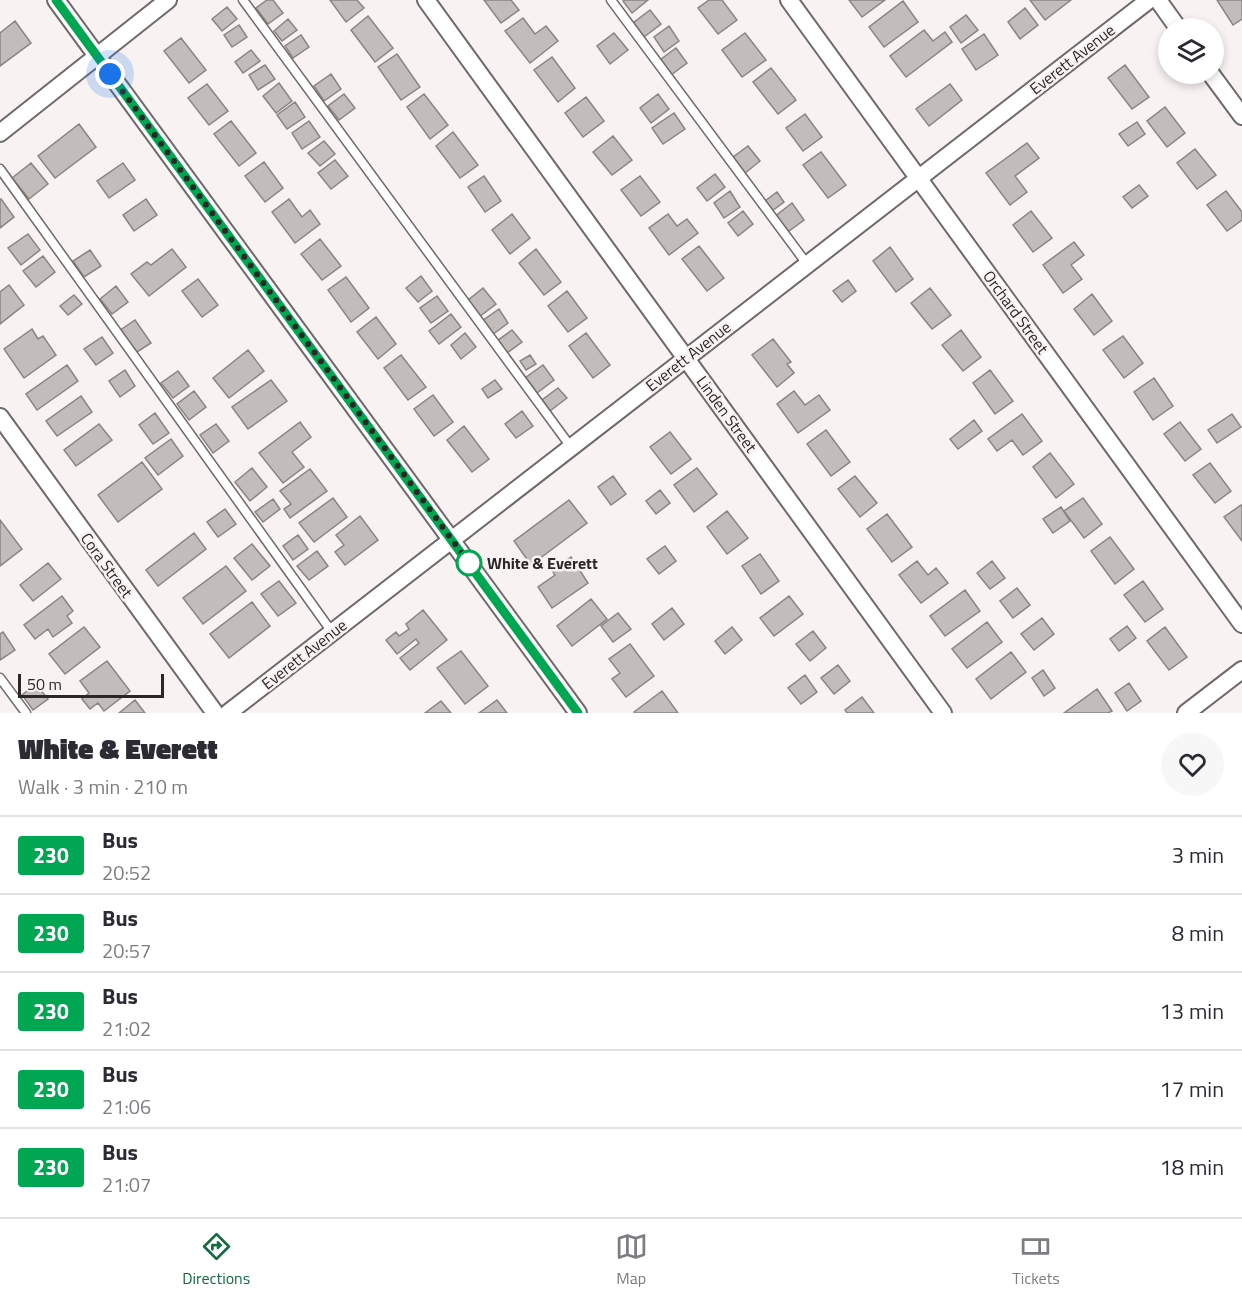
<!DOCTYPE html>
<html lang="en">
<head>
<meta charset="utf-8">
<style>
	body { margin:0; font-family:"Titillium Web",sans-serif; background:#f7f7f7; color:#2b2b33; height:100vh; display:flex; flex-direction:column; font-size:22px; white-space:nowrap }
	* { box-sizing:border-box; margin:0 }
	p { font-size:20px; color:#7c7c81 }
	.icon { flex:none; width:33px; height:33px; fill:none; stroke:currentColor; stroke-width:2; stroke-linecap:round; stroke-linejoin:round }
	.map { position:relative; height:713px; overflow:hidden }
	.side { display:flex; flex-direction:column; background:#fff; flex:1 }
	.side>* { flex:none }
	.badge { padding:0 12px; border-radius:4px; font-size:21px; line-height:39px }
	.fabs { position:absolute; left:1158px; top:18px; display:grid; gap:12px }
	.fabs a { display:grid; place-items:center; width:66px; height:66px; border-radius:50%; background:#fff; box-shadow:0 3px 9px #0003; font-size:30px }
	.scale { position:absolute; left:18px; bottom:15px; width:146px; box-sizing:border-box; padding-left:6px; border:3px solid #2a2727; border-top:0; font-size:16px; line-height:21px; white-space:nowrap; color:#2a2727; -webkit-text-stroke:4px #f9f2f2; paint-order:stroke }
	.you { position:absolute; width:30px; height:30px; margin:-15px; border:4px solid #fff; border-radius:50%; background:#1a73e8; box-shadow:0 0 0 9px #1a73e833 }
	.map>.badge { position:absolute; translate:-50% -50%; box-shadow:0 0 0 3px #fff }
	.round { display:grid; place-items:center; flex:none; width:63px; height:63px; border-radius:32px; background:#f7f7f7 }
	.headline { display:flex; align-items:center; justify-content:space-between; height:102px; padding:0 18px }
	h1 { font-size:28px; font-weight:800; line-height:45px }
	ul { padding:0; list-style:none }
	li { display:flex; align-items:center; gap:18px; height:78px; padding:0 18px; border-top:2px solid #e1e1e2 }
	li div { flex:1 }
	li b { display:block; font-size:22px }
	li em { font-style:normal }
	li .badge { min-width:66px; font-weight:700; text-align:center }
	.tabs { display:flex; justify-content:space-around; align-items:center; height:84px; border-top:2px solid #e1e1e2; background:#fff; font-size:16px; color:#7c7c81 }
	.tabs a { display:grid; justify-items:center; gap:3px }
	.tabs .active { color:#136b3e }
	.map>svg:first-child { display:block }
</style>
</head>
<body>
<div class="map">
<svg width="1242" height="713" viewBox="0 0 1242 713">
	<rect width="100%" height="100%" fill="#f9f2f2"/>
	<!-- building -->
	<path fill="#c2bdba" stroke="#8a8582" stroke-width="1.5" d="M267 0H273L283 13 268 24 256 8Z
		M330 0H357L364 8 346 22Z
		M484 0H511L519 10 501 23Z
		M625 0H648L632 13 623 1Z
		M709 0H722L737 20 718 34 698 8Z
		M849 0H885L862 17Z
		M1030 0H1071L1045 20Z
		M1217 0H1242V19L1233 25Z
		M903 1 918 22 884 47 869 27Z
		M227 7 237 19 222 31 212 19Z
		M1025 8 1038 25 1020 39 1008 22Z
		M650 10 661 24 644 37 633 23Z
		M966 15 978 30 961 43 950 27Z
		M368 16 393 48 375 62 351 30Z
		M523 18 535 34 546 26 558 41 530 63 505 31Z
		M288 19 297 30 282 41 274 31Z
		M15 21 31 43 0 66V33Z
		M239 25 247 37 232 47 224 35Z
		M669 26 679 41 664 52 654 37Z
		M924 30 933 41 945 32 952 42 906 77 890 56Z
		M614 33 628 50 610 64 597 46Z
		M745 33 766 60 742 77 722 50Z
		M984 34 998 55 976 70 962 49Z
		M301 35 309 47 293 58 285 46Z
		M181 38 206 70 189 83 164 51Z
		M676 48 687 63 671 75 660 60Z
		M251 50 260 61 243 73 235 62Z
		M397 54 420 87 401 100 378 67Z
		M552 57 575 88 558 102 534 70Z
		M265 65 275 79 258 90 249 75Z
		M1125 65 1149 97 1132 109 1108 78Z
		M771 68 796 100 778 114 753 82Z
		M331 74 341 89 324 101 314 86Z
		M279 83 292 101 276 113 263 96Z
		M207 84 228 111 209 125 188 98Z
		M950 84 962 100 929 126 916 109Z
		M344 94 355 108 339 120 328 106Z
		M424 94 448 125 430 139 407 107Z
		M658 94 669 109 651 123 640 108Z
		M586 97 604 121 583 137 565 113Z
		M295 102 305 117 287 129 277 115Z
		M1165 107 1185 133 1167 147 1147 121Z
		M674 113 685 129 663 144 652 128Z
		M805 114 822 137 803 151 786 128Z
		M231 121 256 153 239 166 214 134Z
		M309 121 320 137 302 149 292 133Z
		M1137 122 1145 134 1128 146 1119 134Z
		M79 124 96 147 55 178 38 156Z
		M453 132 478 165 460 178 436 146Z
		M613 136 632 160 612 175 593 152Z
		M324 141 335 154 320 166 308 153Z
		M1027 143 1039 158 1015 176 1027 192 1010 205 986 173Z
		M748 146 760 161 744 174 732 158Z
		M1195 149 1216 175 1197 189 1177 163Z
		M821 152 846 185 828 198 803 165Z
		M335 160 348 176 331 189 318 173Z
		M264 162 283 188 265 202 245 176Z
		M31 163 48 184 29 199 12 178Z
		M123 163 135 180 109 198 97 181Z
		M715 174 725 187 707 201 697 188Z
		M484 176 501 201 485 212 468 187Z
		M640 176 660 202 641 216 621 190Z
		M1139 185 1148 196 1132 208 1123 197Z
		M730 191 740 207 724 218 714 203Z
		M1226 191 1242 212V220L1227 231 1207 205Z
		M777 192 784 202 772 211 765 201Z
		M1 199 14 217 0 228V200Z
		M146 199 157 215 134 231 123 215Z
		M289 199 302 217 310 210 320 224 295 243 272 212Z
		M792 203 804 220 785 234 773 218Z
		M743 211 753 224 738 236 728 223Z
		M1031 211 1052 238 1033 252 1013 225Z
		M512 214 530 238 510 254 492 230Z
		M668 214 677 226 687 219 698 233 669 255 649 228Z
		M28 234 40 250 21 265 8 248Z
		M320 239 341 266 322 280 301 254Z
		M1074 242 1084 255 1071 265 1082 279 1063 293 1043 265Z
		M699 246 724 278 707 291 682 259Z
		M890 247 913 279 896 292 873 261Z
		M172 249 186 267 149 296 131 274 147 262 151 265Z
		M536 249 561 282 544 295 519 263Z
		M90 250 101 266 84 277 73 261Z
		M43 256 55 272 36 287 23 271Z
		M421 276 432 291 418 302 406 288Z
		M346 277 369 308 351 322 328 290Z
		M198 279 218 305 202 317 182 291Z
		M848 280 856 291 842 302 833 291Z
		M9 285 24 305 0 324V292Z
		M116 286 128 302 112 314 100 299Z
		M483 288 496 304 479 317 467 301Z
		M930 288 951 315 932 329 911 303Z
		M567 291 587 318 568 332 548 306Z
		M1092 294 1112 321 1094 335 1074 309Z
		M74 295 82 304 68 315 60 306Z
		M437 296 448 311 431 323 420 308Z
		M499 309 508 323 492 335 482 321Z
		M451 314 461 327 439 344 429 331Z
		M376 317 396 344 378 359 357 332Z
		M135 320 151 343 134 354 119 331Z
		M32 329 38 339 43 336 56 355 24 378 4 349Z
		M512 330 522 342 507 353 497 341Z
		M961 330 981 357 963 371 942 345Z
		M465 333 476 347 461 359 451 345Z
		M586 333 610 365 593 378 569 346Z
		M1123 336 1143 363 1124 378 1103 350Z
		M102 337 113 353 96 365 84 349Z
		M773 339 791 362 787 364 794 373 777 387 752 355Z
		M248 350 264 371 229 398 213 378Z
		M401 355 426 387 408 400 384 368Z
		M530 355 536 364 526 370 520 361Z
		M67 365 78 381 37 410 26 394Z
		M543 365 554 380 537 393 525 378Z
		M125 370 135 386 120 397 109 381Z
		M990 370 1013 401 995 414 973 383Z
		M178 371 189 386 173 398 161 383Z
		M1154 378 1173 406 1153 420 1134 392Z
		M271 380 287 401 248 429 232 407Z
		M495 380 502 389 488 398 482 389Z
		M558 388 567 398 550 411 542 400Z
		M194 391 206 407 189 420 177 404Z
		M794 391 805 405 819 395 830 410 798 433 777 404Z
		M433 395 453 422 434 436 414 409Z
		M81 396 92 412 57 436 46 421Z
		M522 411 533 426 516 438 505 424Z
		M155 413 169 433 153 444 139 425Z
		M1022 414 1042 441 1023 455 1012 440 997 451 988 439Z
		M1232 414 1241 427 1217 443 1208 430Z
		M974 420 982 431 958 449 950 439Z
		M300 422 311 437 292 452 304 467 283 483 259 453Z
		M1180 422 1201 449 1185 461 1164 434Z
		M99 424 112 440 76 466 64 450Z
		M216 424 229 441 213 453 200 435Z
		M464 426 489 459 472 472 447 440Z
		M826 430 850 462 831 476 807 444Z
		M670 432 691 459 671 474 650 447Z
		M171 439 183 456 158 475 145 458Z
		M1050 453 1074 484 1056 498 1033 467Z
		M142 462 162 489 118 522 98 495Z
		M1210 463 1231 491 1215 503 1193 475Z
		M252 468 267 487 250 501 235 482Z
		M697 468 717 494 694 512 674 485Z
		M310 469 327 491 290 518 284 509 291 504 280 491Z
		M613 476 626 494 611 505 598 487Z
		M855 476 877 503 860 517 838 489Z
		M660 490 670 503 656 514 646 501Z
		M333 498 347 517 314 542 299 523Z
		M1083 498 1102 524 1084 538 1064 511Z
		M273 499 280 509 263 522 255 512Z
		M569 500 587 523 531 565 514 541Z
		M1241 505 1242 506V541L1224 517Z
		M1061 507 1070 521 1053 533 1043 519Z
		M225 509 236 524 218 537 207 522Z
		M727 511 748 538 727 554 707 527Z
		M887 514 912 547 892 562 867 529Z
		M360 516 378 540 345 565 335 552 344 545 336 535Z
		M0 520 22 549 0 566Z
		M194 533 206 549 158 586 146 570Z
		M298 535 308 549 293 560 283 546Z
		M1110 537 1134 569 1115 584 1091 551Z
		M252 544 270 566 252 580 234 558Z
		M665 546 676 561 659 574 647 559Z
		M317 551 328 566 309 580 297 566Z
		M760 554 779 581 761 594 742 566Z
		M571 557 588 583 552 608 538 587 555 575 552 570Z
		M917 561 928 575 936 568 948 583 921 603 899 575Z
		M992 561 1005 578 990 589 977 573Z
		M48 563 61 579 33 601 20 585Z
		M226 566 246 591 203 624 183 598Z
		M279 581 296 603 278 616 261 594Z
		M1143 581 1163 609 1145 622 1124 595Z
		M1017 588 1030 605 1013 618 1000 601Z
		M965 590 980 611 945 636 930 616Z
		M62 596 73 611 67 616 72 623 53 637 48 629 35 639 24 625Z
		M789 596 803 614 774 636 760 618Z
		M591 599 607 619 572 646 557 626Z
		M252 602 270 626 229 658 210 634Z
		M672 608 684 624 664 640 652 624Z
		M423 610 447 640 410 670 400 658 419 643 416 639 397 654 386 640 396 632 399 636 409 629 406 624Z
		M618 613 631 629 613 642 601 626Z
		M1042 618 1054 634 1034 650 1021 634Z
		M987 622 1002 642 967 668 952 649Z
		M1127 626 1136 638 1119 651 1110 639Z
		M84 627 100 647 65 674 49 654Z
		M732 627 742 640 725 654 715 641Z
		M1165 627 1187 657 1169 670 1147 641Z
		M813 631 826 648 810 661 796 644Z
		M3 632 15 650 0 660V634Z
		M630 644 654 676 626 697 612 679 620 673 609 659Z
		M461 651 488 686 465 704 437 668Z
		M1011 652 1026 672 991 699 976 679Z
		M107 661 130 691 104 711 98 703 90 709 82 699 89 693 80 681Z
		M838 665 850 681 834 694 821 678Z
		M1043 670 1055 688 1044 696 1032 678Z
		M805 675 817 692 801 704 788 688Z
		M1129 683 1141 701 1127 711 1115 693Z
		M36 684 48 699 33 710 22 695Z
		M1097 689 1112 711 1108 713H1064Z
		M662 691 678 713H635L634 712Z
		M862 697 874 713H847L845 710Z
		M135 700 145 713H119Z
		M497 700 507 713H479Z
		M441 701 451 713H425Z"/>
	<g fill="none" stroke-linecap="round" stroke-linejoin="round">
		<defs>
			<path id="service" d="M243 0 571 447
				M611 0 807 264
				M0 169 332 632
				M0 678 26 713"/>
			<path id="minor" d="M56 0 578 713
				M426 0 943 713
				M789 0 1242 624
				M1158 0 1178 28
				M1211 74 1242 116
				M0 133 168 0
				M0 417 215 713
				M228 713 1149 0
				M1186 713 1242 670"/>
		</defs>
		<!-- service casing -->
		<use href="#service" stroke="#6f6969" stroke-width="11"/>
		<!-- minor casing -->
		<use href="#minor" stroke="#6f6969" stroke-width="20"/>
		<!-- service -->
		<use href="#service" stroke="#fff" stroke-width="8"/>
		<!-- minor -->
		<use href="#minor" stroke="#fff" stroke-width="16"/>
	</g>
	<g fill="none" stroke-linecap="round" stroke-linejoin="round">
		<defs>
			<path id="line" d="M56 0 578 713"/>
		</defs>
		<!-- line casing -->
		<use href="#line" stroke="#fff" stroke-width="14"/>
		<!-- line -->
		<use href="#line" stroke="#00a651" stroke-width="9"/>
		<!-- walk -->
		<path stroke="#2a2727" stroke-width="6" stroke-dasharray="0 10.8" d="M110 74 469 563"/>
	</g>
	<!-- markers -->
	<circle fill="#fff" stroke="#00a651" stroke-width="3" cx="469" cy="563" r="12"/>
	<g text-anchor="middle" dominant-baseline="central" stroke-width="5" stroke-linejoin="round" paint-order="stroke">
		<!-- street labels -->
		<g font-size="16" fill="#2a2727" stroke="#f9f2f2">
			<text transform="translate(1072 59) rotate(-38)">Everett Avenue</text>
			<text transform="translate(1016 312) rotate(54)">Orchard Street</text>
			<text transform="translate(688 356) rotate(-38)">Everett Avenue</text>
			<text transform="translate(727 414) rotate(54)">Linden Street</text>
			<text transform="translate(107 565) rotate(54)">Cora Street</text>
			<text transform="translate(304 654) rotate(-38)">Everett Avenue</text>
		</g>
		<!-- stop labels -->
		<g font-size="16" font-weight="bold" fill="#2a2727" stroke="#f9f2f2" text-anchor="start">
			<text x="487" y="563">White &amp; Everett</text>
		</g>
	</g>
</svg>
<div class="fabs">
<a><svg class="icon" aria-label="layers" viewBox="0 0 24 24"><path d="M12 4l9 5-9 5-9-5zM3 14l9 5 9-5"/></svg></a>
</div>
<div class="scale">50 m</div>
<div class="you" style="left:110px;top:74px"></div>
</div>
<section class="side">
<div class="headline"><div><h1>White &amp; Everett</h1><p>Walk · 3 min · 210 m</p></div><a class="round"><svg class="icon" aria-label="heart" viewBox="0 0 24 24"><path d="M12 20l-8-8c-3-5 5-10 8-4 3-6 11-1 8 4z"/></svg></a></div>
<ul>
<li><span class="badge" style="background:#00a651;color:#fff">230</span><div><b>Bus</b><p>20:52</p></div><em>3 min</em></li>
<li><span class="badge" style="background:#00a651;color:#fff">230</span><div><b>Bus</b><p>20:57</p></div><em>8 min</em></li>
<li><span class="badge" style="background:#00a651;color:#fff">230</span><div><b>Bus</b><p>21:02</p></div><em>13 min</em></li>
<li><span class="badge" style="background:#00a651;color:#fff">230</span><div><b>Bus</b><p>21:06</p></div><em>17 min</em></li>
<li><span class="badge" style="background:#00a651;color:#fff">230</span><div><b>Bus</b><p>21:07</p></div><em>18 min</em></li>
</ul>
</section>
<nav class="tabs">
<a class="active"><svg class="icon" aria-label="directions" viewBox="0 0 24 24"><path d="M12 3l9 9-9 9-9-9zM9 14v-3h6M13 9l2 2-2 2"/></svg>Directions</a>
<a><svg class="icon" aria-label="map" viewBox="0 0 24 24"><path d="M3 6l6-2 6 2 6-2v14l-6 2-6-2-6 2zM9 4v14M15 6v14"/></svg>Map</a>
<a><svg class="icon" aria-label="tickets" viewBox="0 0 24 24"><path d="M3 7h18v10H3zM15 7v10"/></svg>Tickets</a>
</nav>
</body>
</html>
